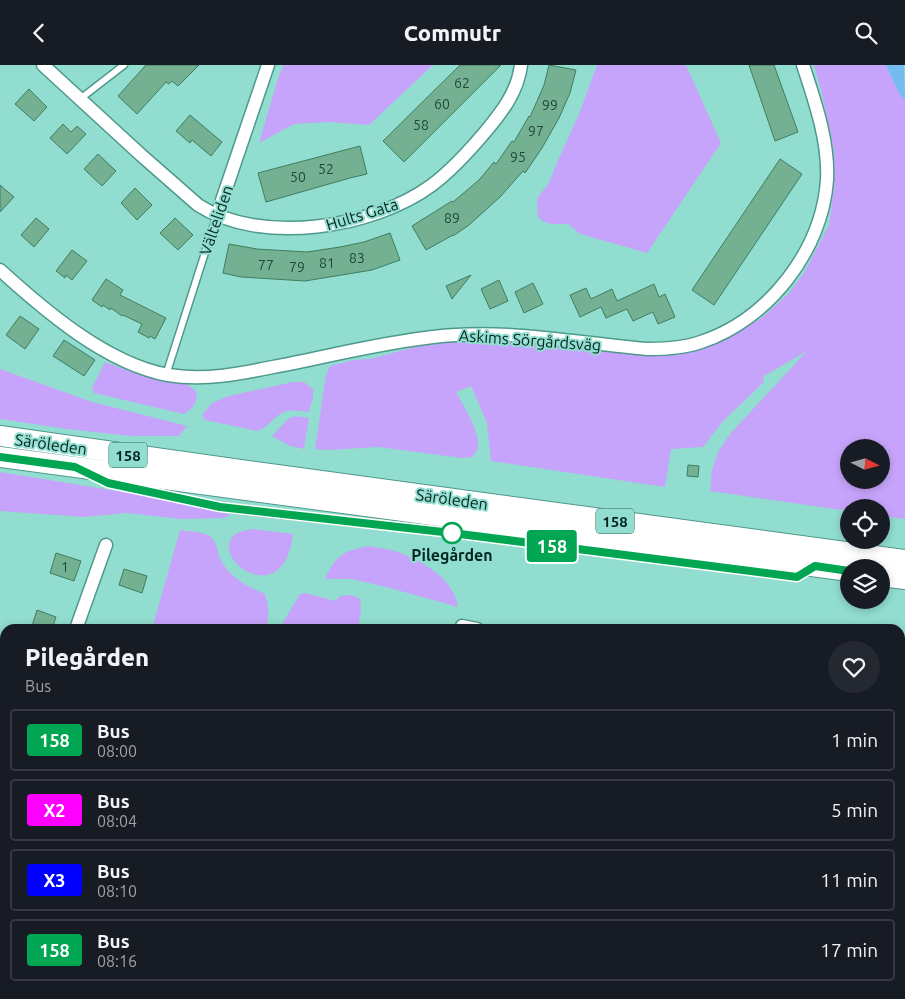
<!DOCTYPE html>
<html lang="en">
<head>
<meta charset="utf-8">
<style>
	body { margin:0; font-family:Ubuntu,sans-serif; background:#242831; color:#f1f3f6; height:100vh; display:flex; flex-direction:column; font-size:19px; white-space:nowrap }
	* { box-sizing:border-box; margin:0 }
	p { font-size:16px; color:#9ea1a6 }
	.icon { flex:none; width:28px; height:28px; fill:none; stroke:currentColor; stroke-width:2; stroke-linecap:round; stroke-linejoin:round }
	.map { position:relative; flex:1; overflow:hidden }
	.panel { position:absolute; left:0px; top:559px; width:905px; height:376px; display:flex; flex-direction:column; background:#171b24; border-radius:15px 15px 0 0; box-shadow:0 2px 8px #0003 }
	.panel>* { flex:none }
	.badge { padding:0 10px; border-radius:4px; font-size:18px; line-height:32px }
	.needle { width:32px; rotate:96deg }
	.controls { position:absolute; left:840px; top:374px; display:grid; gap:10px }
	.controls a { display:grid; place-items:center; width:50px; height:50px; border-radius:50%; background:#171b24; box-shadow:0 2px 8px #0003; font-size:25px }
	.map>.badge { position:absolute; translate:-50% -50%; box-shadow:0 0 0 2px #fff }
	.round { display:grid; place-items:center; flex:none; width:52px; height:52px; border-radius:26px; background:#242831 }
	.summary { display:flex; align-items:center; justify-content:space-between; height:85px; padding:0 25px }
	h1 { font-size:24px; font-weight:800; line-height:38px }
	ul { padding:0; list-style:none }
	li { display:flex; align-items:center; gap:15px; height:62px; margin:0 10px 8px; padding:0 15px; border:2px solid #363941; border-radius:5px }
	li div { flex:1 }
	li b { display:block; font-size:19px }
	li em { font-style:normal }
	li .badge { min-width:55px; font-weight:700; text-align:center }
	header { display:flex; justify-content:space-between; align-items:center; height:65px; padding:0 25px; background:#171b24; font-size:22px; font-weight:800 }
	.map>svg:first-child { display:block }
</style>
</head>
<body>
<header><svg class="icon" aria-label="back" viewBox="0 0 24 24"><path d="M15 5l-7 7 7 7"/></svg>Commutr<svg class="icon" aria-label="search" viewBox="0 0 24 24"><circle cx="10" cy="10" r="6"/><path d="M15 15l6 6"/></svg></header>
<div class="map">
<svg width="905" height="934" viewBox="0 0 905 934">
	<rect width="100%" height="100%" fill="#91ddcf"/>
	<!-- green -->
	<path fill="#c7a4fc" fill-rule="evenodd" d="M284 0H433L369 60 329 57 294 59 259 78 279 10Z
		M597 0H686L721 78 647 188 580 169 568 159H552L544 157 538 152 537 141 538 132 549 118 556 100 579 49Z
		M814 0H886L899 28 905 35V454L881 451V442H849V446L710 426 712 405 718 387 730 369 807 286 764 311 763 318 723 356 703 382 671 384 665 422 491 396 487 358 471 321 456 327C463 340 483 371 477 385 476 388 473 390 472 392L462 393 378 382 328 385 315 384 326 310 330 301 353 295 370 294 415 282 460 276 502 277 645 290H676L703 283 734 269 763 252 789 228 804 208 829 160 834 122V85L822 30ZM849 382H881V415H849Z
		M105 297 143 311 167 317 187 319 196 326 197 334 193 342 184 349 94 328 92 323Z
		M0 304 92 337 187 361 179 371H131L67 364 0 354Z
		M293 317H304L313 324V332L309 347C301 346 292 344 284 347 273 352 268 363 257 366L205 355 202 350 212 338 229 331Z
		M294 351 309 353 304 384 290 381 272 371 288 354Z
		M0 407 135 429 227 448 229 451 224 453 181 454 127 448 84 452 0 446Z
		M252 464 293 469C284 551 203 490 237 468 241 466 248 465 252 464Z
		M180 465C189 467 204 466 211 472 217 477 217 486 220 493 227 511 248 522 265 529 269 541 270 552 265 564H152Z
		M369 481C379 483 391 484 400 488 424 497 454 514 458 542L386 522 352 514H325C336 490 343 486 369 481Z
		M305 528 335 536 340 531 352 530 360 534 361 544 358 564H279L300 529Z
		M0 786H5V822L0 826Z
		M900 807 905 808V867L900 866Z
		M0 842 5 843V930H40L39 934H0Z
		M199 930H420L423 934H201Z
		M444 930H545L548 934H446Z
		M553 930H675L674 934H557Z
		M743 930H798V934H742Z"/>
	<!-- water -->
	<path fill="#72bcf2" d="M886 0H904L905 35 899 28Z"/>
	<!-- building -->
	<path fill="#74b193" stroke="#407d60" d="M146 0H199L178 21 172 16 169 19 166 17 137 49 118 31Z
		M460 0H501L404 97 383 76Z
		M549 0 576 5 570 28 559 53 542 83 525 108 523 106 500 132 469 160 453 171V170L426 185 412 161 452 136 453 137 479 115 494 97 496 99 512 76 514 77 529 51 530 52 544 20Z
		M749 0H774L798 67 775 76Z
		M29 24 47 42 34 56 15 39Z
		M190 50 222 77 211 91 192 75 190 78 176 66Z
		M63 59 71 67 77 61 86 69 67 89 50 73Z
		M360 81 367 109 350 113 266 137 258 108Z
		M98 89 116 106 102 121 84 104Z
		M780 94 802 109 714 240 692 225Z
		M0 120 14 132 0 147Z
		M135 123 152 140 137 155 121 138Z
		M36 153 49 164 34 182 21 170Z
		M175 153 193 170 178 185 160 168Z
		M390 168 400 195 372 205 305 216 241 212 223 208 229 179 257 184 307 187 340 182 364 177Z
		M72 185 87 196 72 215 66 210 65 213 56 206Z
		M471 210 452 234 446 221Z
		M106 214 123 225 120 230 166 253 155 274 150 271 149 273 138 267 142 259 123 250 122 251 111 243 110 245 103 240 102 242 92 235Z
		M499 215 508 236 490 244 481 224Z
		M533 218 543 239 524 248 515 227Z
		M654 219 659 232 665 229 675 252 658 259 653 247 633 256 627 244 606 253 601 242 580 252 570 230 586 223 591 234 612 224 617 236Z
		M20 251 39 264 25 284 6 270Z
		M64 275 95 295 84 311 53 291Z
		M688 400 699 401 698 412 687 411Z
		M56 488 81 496 74 516 50 508Z
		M124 504 147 511 142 528 119 520Z
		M37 545 56 552 52 564H31Z"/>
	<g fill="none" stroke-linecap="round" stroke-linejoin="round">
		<defs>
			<path id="service" d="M80 34 124 0
				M166 310 217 150
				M96 413 108 418 220 443 452 468 797 512 806 506"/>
			<path id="minor" d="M43 0 141 90 198 140C261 181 374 163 432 120 452 105 470 85 486 66 502 47 518 26 521 0
				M217 150 268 0
				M0 205C45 246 107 299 168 310 204 316 239 309 273 302 326 292 379 278 433 272 504 263 577 278 648 284 665 284 684 283 701 277 768 255 822 186 827 115 829 76 815 37 803 0
				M462 561 477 564
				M76 564 106 480
				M900 620H905
				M0 658 5 659
				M0 757 5 749
				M0 776 5 778
				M193 930 194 934"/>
			<path id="primary" d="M0 371 255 407 905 495
				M0 392 849 506
				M881 511 905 514"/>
		</defs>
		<!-- service casing -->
		<use href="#service" stroke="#4d998c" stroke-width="9"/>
		<!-- minor casing -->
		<use href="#minor" stroke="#4d998c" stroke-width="15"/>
		<!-- primary casing -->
		<use href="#primary" stroke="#4d998c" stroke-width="22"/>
		<!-- service -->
		<use href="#service" stroke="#fff" stroke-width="6"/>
		<!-- minor -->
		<use href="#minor" stroke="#fff" stroke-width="12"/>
		<!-- primary -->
		<use href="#primary" stroke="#fff" stroke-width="20"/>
	</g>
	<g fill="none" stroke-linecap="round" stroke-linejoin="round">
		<defs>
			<path id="line" d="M0 392 75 402 108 418 220 442 452 468 797 512 815 501 849 506"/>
		</defs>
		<!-- line casing -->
		<use href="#line" stroke="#fff" stroke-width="11"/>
		<!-- line -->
		<use href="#line" stroke="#00a651" stroke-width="8"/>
	</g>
	<!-- markers -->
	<circle fill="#fff" stroke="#00a651" stroke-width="2.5" cx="452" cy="468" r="10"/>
	<g text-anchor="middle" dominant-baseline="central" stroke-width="4" stroke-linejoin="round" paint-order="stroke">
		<!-- number labels -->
		<g font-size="14" fill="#20483e">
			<text x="462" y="18">62</text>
			<text x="442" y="39">60</text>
			<text x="550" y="40">99</text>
			<text x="421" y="60">58</text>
			<text x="536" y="66">97</text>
			<text x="518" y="92">95</text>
			<text x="326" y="104">52</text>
			<text x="298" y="112">50</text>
			<text x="452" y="153">89</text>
			<text x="357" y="193">83</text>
			<text x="327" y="198">81</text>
			<text x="266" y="200">77</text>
			<text x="297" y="202">79</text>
			<text x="65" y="502">1</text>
		</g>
		<!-- shield labels -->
		<g fill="#91ddcf" stroke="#2e5c55" stroke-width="1">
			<rect x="109" y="377.5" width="38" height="25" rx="4"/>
			<rect x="596" y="443.5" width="38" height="25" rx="4"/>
		</g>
		<g font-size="15" font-weight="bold" fill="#042521">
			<text x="128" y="390">158</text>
			<text x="615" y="456">158</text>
		</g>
		<!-- street labels -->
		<g font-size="16" fill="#042521" stroke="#91ddcf">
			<text transform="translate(362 149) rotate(-17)">Hults Gata</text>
			<text transform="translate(216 155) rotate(-71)">Välteliden</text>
			<text transform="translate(530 275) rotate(4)">Askims Sörgårdsväg</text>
			<text transform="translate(51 379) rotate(8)">Säröleden</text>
			<text transform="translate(452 434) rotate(8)">Säröleden</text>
		</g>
		<!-- stop labels -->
		<g font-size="16" font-weight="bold" fill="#042521" stroke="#91ddcf">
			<text x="452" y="490">Pilegården</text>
		</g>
	</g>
</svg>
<div class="controls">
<a><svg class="needle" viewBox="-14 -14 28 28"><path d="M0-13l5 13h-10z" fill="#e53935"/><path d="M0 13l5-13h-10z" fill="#9ea1a6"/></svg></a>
<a><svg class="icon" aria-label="locate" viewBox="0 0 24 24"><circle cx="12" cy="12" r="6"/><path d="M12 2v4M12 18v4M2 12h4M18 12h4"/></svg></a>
<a><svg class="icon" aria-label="layers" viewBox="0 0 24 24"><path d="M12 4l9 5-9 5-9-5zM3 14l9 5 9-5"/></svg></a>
</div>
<b class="badge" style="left:552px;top:481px;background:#00a651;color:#fff">158</b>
<section class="panel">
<div class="summary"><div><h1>Pilegården</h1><p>Bus</p></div><a class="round"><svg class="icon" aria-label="heart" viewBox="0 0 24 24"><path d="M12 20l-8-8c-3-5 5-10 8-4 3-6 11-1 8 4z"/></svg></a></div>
<ul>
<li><span class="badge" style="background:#00a651;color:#fff">158</span><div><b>Bus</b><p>08:00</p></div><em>1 min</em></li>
<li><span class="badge" style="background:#f0f;color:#fff">X2</span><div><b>Bus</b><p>08:04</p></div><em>5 min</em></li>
<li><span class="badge" style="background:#00f;color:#fff">X3</span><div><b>Bus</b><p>08:10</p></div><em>11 min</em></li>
<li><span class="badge" style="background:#00a651;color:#fff">158</span><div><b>Bus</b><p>08:16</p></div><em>17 min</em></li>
</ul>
</section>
</div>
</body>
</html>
